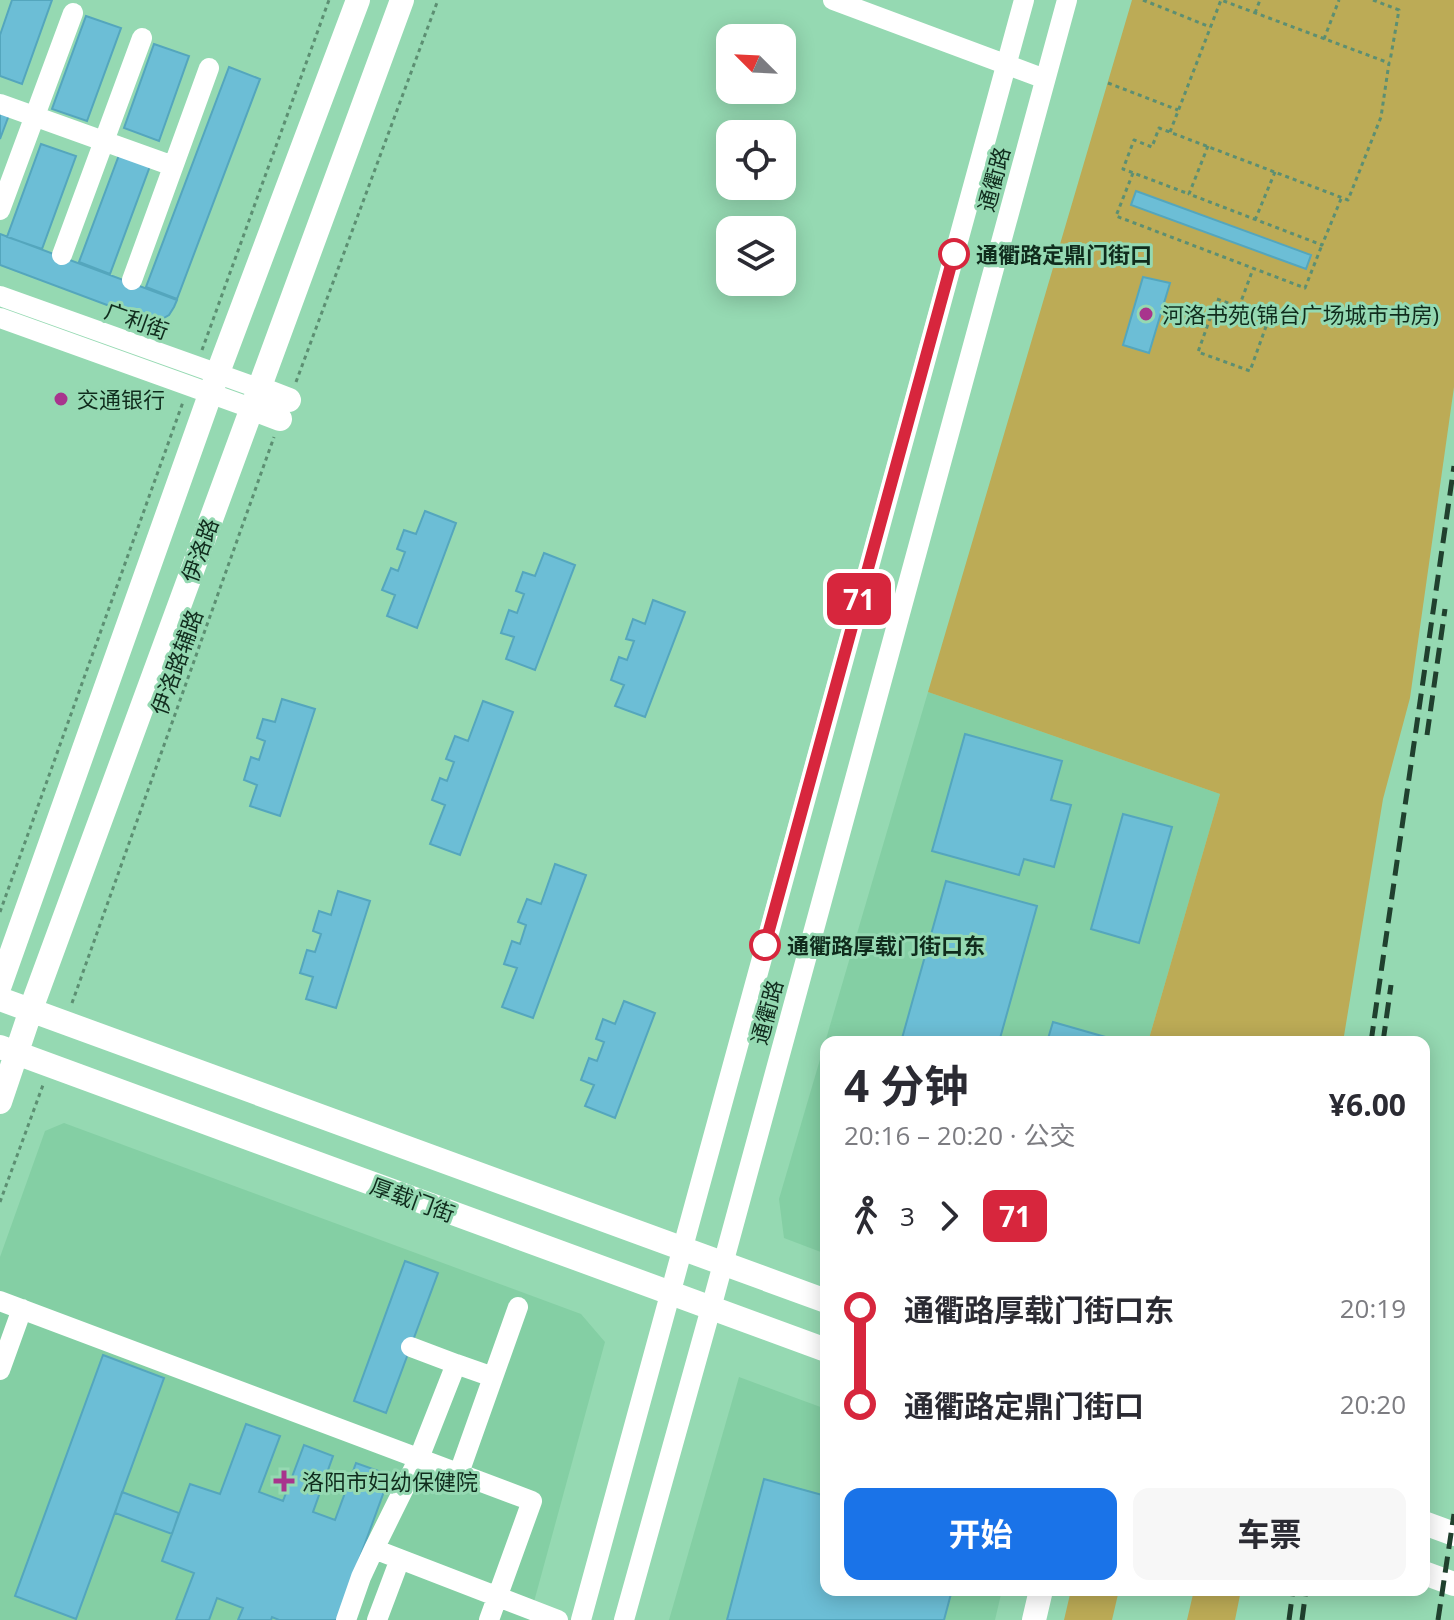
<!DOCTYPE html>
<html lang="zh">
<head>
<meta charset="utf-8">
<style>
	body { margin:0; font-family:"Open Sans","Noto Sans SC",sans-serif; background:#f7f7f7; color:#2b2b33; height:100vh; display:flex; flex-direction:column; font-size:30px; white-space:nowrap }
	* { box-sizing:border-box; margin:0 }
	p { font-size:26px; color:#7c7c81 }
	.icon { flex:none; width:44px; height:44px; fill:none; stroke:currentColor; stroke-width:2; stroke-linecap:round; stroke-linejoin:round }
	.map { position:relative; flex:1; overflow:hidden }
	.drawer { position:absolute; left:820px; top:1036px; width:610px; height:560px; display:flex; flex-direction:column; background:#fff; border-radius:16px; box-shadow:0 4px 20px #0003 }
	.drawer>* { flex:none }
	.badge { padding:0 16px; border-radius:12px; font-size:28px; line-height:52px }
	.needle { width:52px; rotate:294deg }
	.tools { position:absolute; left:716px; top:24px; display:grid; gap:16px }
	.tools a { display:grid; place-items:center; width:80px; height:80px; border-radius:16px; background:#fff; box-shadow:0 4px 20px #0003; font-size:40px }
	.map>.badge { position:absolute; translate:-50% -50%; box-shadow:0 0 0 4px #fff }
	.legs { display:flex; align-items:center; gap:12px; height:88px; padding:0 24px; font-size:26px }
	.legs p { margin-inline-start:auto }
	.summary { display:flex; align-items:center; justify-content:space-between; height:136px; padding:0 24px }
	h1 { font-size:44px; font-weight:700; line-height:60px }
	.button { display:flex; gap:16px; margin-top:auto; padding:16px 24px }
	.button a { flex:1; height:92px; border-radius:16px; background:#1a73e8; color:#fff; font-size:32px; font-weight:700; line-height:92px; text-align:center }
	.button a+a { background:#f7f7f7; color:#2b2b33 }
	ul { padding:0 24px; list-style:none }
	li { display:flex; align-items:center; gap:28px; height:96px; font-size:30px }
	li i { display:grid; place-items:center; width:12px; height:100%; margin:0 10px; background:currentColor }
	li i::after { content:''; width:20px; height:20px; margin:-10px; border:6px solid; border-radius:50%; background:#fff }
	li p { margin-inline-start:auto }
	li:first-child i { background:linear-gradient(#0000 50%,currentColor 0) }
	li:last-child i { background:linear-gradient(currentColor 50%,#0000 0) }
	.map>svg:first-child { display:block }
</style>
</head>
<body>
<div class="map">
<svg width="1454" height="1620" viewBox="0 0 1454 1620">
	<rect width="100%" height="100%" fill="#95d9b2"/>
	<!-- built -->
	<path fill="#84cfa4" d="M928 692 1220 794 1148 1042H826V1254L784 1238 779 1199Z
		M64 1123 581 1314 605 1342 529 1620H0V1257L45 1131Z
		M739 1377 826 1409V1590H1002L995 1620H669Z"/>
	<!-- green -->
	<path fill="#bcab56" d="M1132 0H1454V387L1410 698 1383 799 1343 1042H1148L1220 794 928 692Z
		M1071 1590H1119L1112 1620H1064Z
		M1194 1590H1241L1235 1620H1187Z"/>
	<!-- building -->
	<path fill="#6cbed6" stroke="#54a6bd" stroke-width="2" d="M12 0H52L22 84 0 76V35Z
		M86 16 121 28 87 121 52 109Z
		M154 44 189 56 159 141 124 128Z
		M229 67 260 79 177 299 146 287Z
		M0 111 9 115 0 139Z
		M41 144 76 156 42 249 7 237Z
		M119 155 150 166 110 274 79 262Z
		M1136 191 1311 255 1306 269 1131 205Z
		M0 234 177 300 174 307 169 315 162 319H153L139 317 0 265Z
		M1143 277 1170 283 1149 353 1123 345Z
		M425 511 456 523 417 628 387 616 395 595 382 590 391 568 398 571 405 552 397 549 404 530 416 534Z
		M544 553 575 565 535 670 506 659 514 637 501 633 509 610 517 613 524 594 516 591 523 572 535 576Z
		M653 600 685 612 645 717 615 706 624 685 611 680 619 657 627 660 634 641 626 639 633 619 645 624Z
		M282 699 315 709 280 816 250 806 257 785 244 780 251 757 259 760 265 741 257 738 263 719 275 722Z
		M483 701 513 712 460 855 430 844 445 805 432 800 440 778 447 781 454 762 446 759 455 736 468 741Z
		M965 734 1062 761 1051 800 1071 805 1054 867 1024 859 1019 875 932 851Z
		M1123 814 1172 827 1139 943 1091 929Z
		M555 864 586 875 533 1018 502 1007 517 968 504 964 512 941 520 944 526 925 518 922 527 899 541 904Z
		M946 881 1037 906 999 1042H901Z
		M338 891 370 901 336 1008 306 999 313 977 300 973 307 950 315 952 321 934 313 931 319 911 331 915Z
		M624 1001 655 1013 615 1118 585 1106 594 1085 581 1080 589 1058 597 1061 604 1042 596 1039 603 1019 615 1024Z
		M1053 1022 1123 1042H1047Z
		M405 1261 438 1273 386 1413 354 1401Z
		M103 1355 164 1378 76 1619 15 1596Z
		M246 1424 280 1436 259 1492 283 1501 304 1445 333 1456 313 1512 335 1520 356 1463 390 1475 337 1620H279L272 1617 271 1620H238L243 1608 217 1598 209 1620H176L194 1573 162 1561 190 1484 220 1494Z
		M764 1479 826 1496V1590H952L944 1620H727Z
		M122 1492 179 1513 172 1534 115 1513Z"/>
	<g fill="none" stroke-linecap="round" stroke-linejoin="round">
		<!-- path -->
		<path stroke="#5c8f72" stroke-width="3" stroke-dasharray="4 4" stroke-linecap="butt" d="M1143 0 1210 27
			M1373 0 1399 10 1390 61
			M1255 13 1260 0
			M1324 39 1339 0
			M1108 83 1178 110
			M1170 132 1221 0 1389 63 1381 117 1348 200 1159 128 1152 147 1134 140 1123 169 1189 194
			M1208 146 1189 194 1322 245 1341 199
			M1133 173 1116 216 1305 288 1322 245
			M1255 220 1275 172
			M1217 299 1269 318 1250 371 1198 352Z
			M1239 307 1253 269
			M202 350 329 0
			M296 382 438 0
			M0 912 183 402
			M72 1003 274 437
			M0 1202 43 1085"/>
		<!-- minor -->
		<path stroke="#fff" stroke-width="20" d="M833 0 1045 79
			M0 104 173 166
			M0 210 73 13
			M62 255 142 38
			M132 280 209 68
			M0 296 258 388
			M0 318 251 408
			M0 1301 532 1501 489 1620
			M411 1347 456 1364 419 1458 374 1549 558 1620
			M456 1364 493 1377
			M0 1370 22 1309
			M459 1473 518 1307
			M346 1620 361 1577 374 1549
			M377 1620 400 1559
			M581 1620 1024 0
			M624 1620 711 1308 1067 0"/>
		<!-- major -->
		<path stroke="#fff" stroke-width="24" d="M258 388 289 400
			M251 408 280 419
			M0 985 217 375 358 0
			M0 999 826 1301
			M0 1047 826 1350
			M0 1102 35 998 402 0
			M1424 1523 1454 1534
			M1424 1573 1454 1584
			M1034 1620 1041 1590"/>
		<!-- rail -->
		<path stroke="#20402e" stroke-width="5" stroke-dasharray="16 8" stroke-linecap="butt" d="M1427 735 1445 609
			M1371 1042 1454 466
			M1383 1042 1391 985
			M1289 1620 1293 1590
			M1302 1620 1306 1590
			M1438 1620 1454 1514"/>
	</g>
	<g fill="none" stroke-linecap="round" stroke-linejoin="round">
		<defs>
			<path id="line-1" d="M765 945 954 254"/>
		</defs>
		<!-- line-1 casing -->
		<use href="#line-1" stroke="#fff" stroke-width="18"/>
		<!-- line-1 -->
		<use href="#line-1" stroke="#d7263d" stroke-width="12"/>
	</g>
	<!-- markers -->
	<g fill="#fff" stroke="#d7263d" stroke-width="4">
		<circle cx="954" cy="254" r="14"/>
		<circle cx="765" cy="945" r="14"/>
	</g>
	<g fill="#a8348d" stroke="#95d9b2" stroke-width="3">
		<circle cx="1146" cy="314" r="8"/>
		<circle cx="61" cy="399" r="8"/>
		<path d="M280 1469h8v8h8v8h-8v8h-8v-8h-8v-8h8z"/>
	</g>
	<g text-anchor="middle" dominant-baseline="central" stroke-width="6" stroke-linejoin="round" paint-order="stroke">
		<!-- street labels -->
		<g font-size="22" fill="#102c1d" stroke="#95d9b2">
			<text transform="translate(993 179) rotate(-75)">通衢路</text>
			<text transform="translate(137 320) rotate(20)">广利街</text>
			<text transform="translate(199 550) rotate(-70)">伊洛路</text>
			<text transform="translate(176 662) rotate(-70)">伊洛路辅路</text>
			<text transform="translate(766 1012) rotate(-75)">通衢路</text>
			<text transform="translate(413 1199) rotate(20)">厚载门街</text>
		</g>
		<!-- stop labels -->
		<g font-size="22" font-weight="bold" fill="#102c1d" stroke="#95d9b2" text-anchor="start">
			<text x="976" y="254">通衢路定鼎门街口</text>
			<text x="787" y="945">通衢路厚载门街口东</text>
		</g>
		<!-- poi labels -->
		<g font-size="22" fill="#102c1d" stroke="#95d9b2" text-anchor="start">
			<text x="1162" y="314">河洛书苑(锦台广场城市书房)</text>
			<text x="77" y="399">交通银行</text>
			<text x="302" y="1481">洛阳市妇幼保健院</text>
		</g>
	</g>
</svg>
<div class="tools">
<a><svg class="needle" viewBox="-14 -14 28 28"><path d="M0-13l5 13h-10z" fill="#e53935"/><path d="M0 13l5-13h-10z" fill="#7c7c81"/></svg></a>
<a><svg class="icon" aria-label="locate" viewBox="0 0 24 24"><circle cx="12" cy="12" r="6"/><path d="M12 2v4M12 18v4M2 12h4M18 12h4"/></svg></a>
<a><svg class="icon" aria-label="layers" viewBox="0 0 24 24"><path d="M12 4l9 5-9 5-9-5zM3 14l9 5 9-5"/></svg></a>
</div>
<b class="badge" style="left:859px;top:599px;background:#d7263d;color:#fff">71</b>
<section class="drawer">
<div class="summary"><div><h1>4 分钟</h1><p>20:16 – 20:20 · 公交</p></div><b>¥6.00</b></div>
<div class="legs"><svg class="icon" aria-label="walk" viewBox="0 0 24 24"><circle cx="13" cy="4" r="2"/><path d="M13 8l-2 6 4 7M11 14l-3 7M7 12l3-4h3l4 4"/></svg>3<svg class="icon" aria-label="forward" viewBox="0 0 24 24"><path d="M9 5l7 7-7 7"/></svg><b class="badge" style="background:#d7263d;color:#fff">71</b></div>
<ul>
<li><i style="color:#d7263d"></i><b>通衢路厚载门街口东</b><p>20:19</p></li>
<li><i style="color:#d7263d"></i><b>通衢路定鼎门街口</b><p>20:20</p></li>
</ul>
<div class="button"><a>开始</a><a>车票</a></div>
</section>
</div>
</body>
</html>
